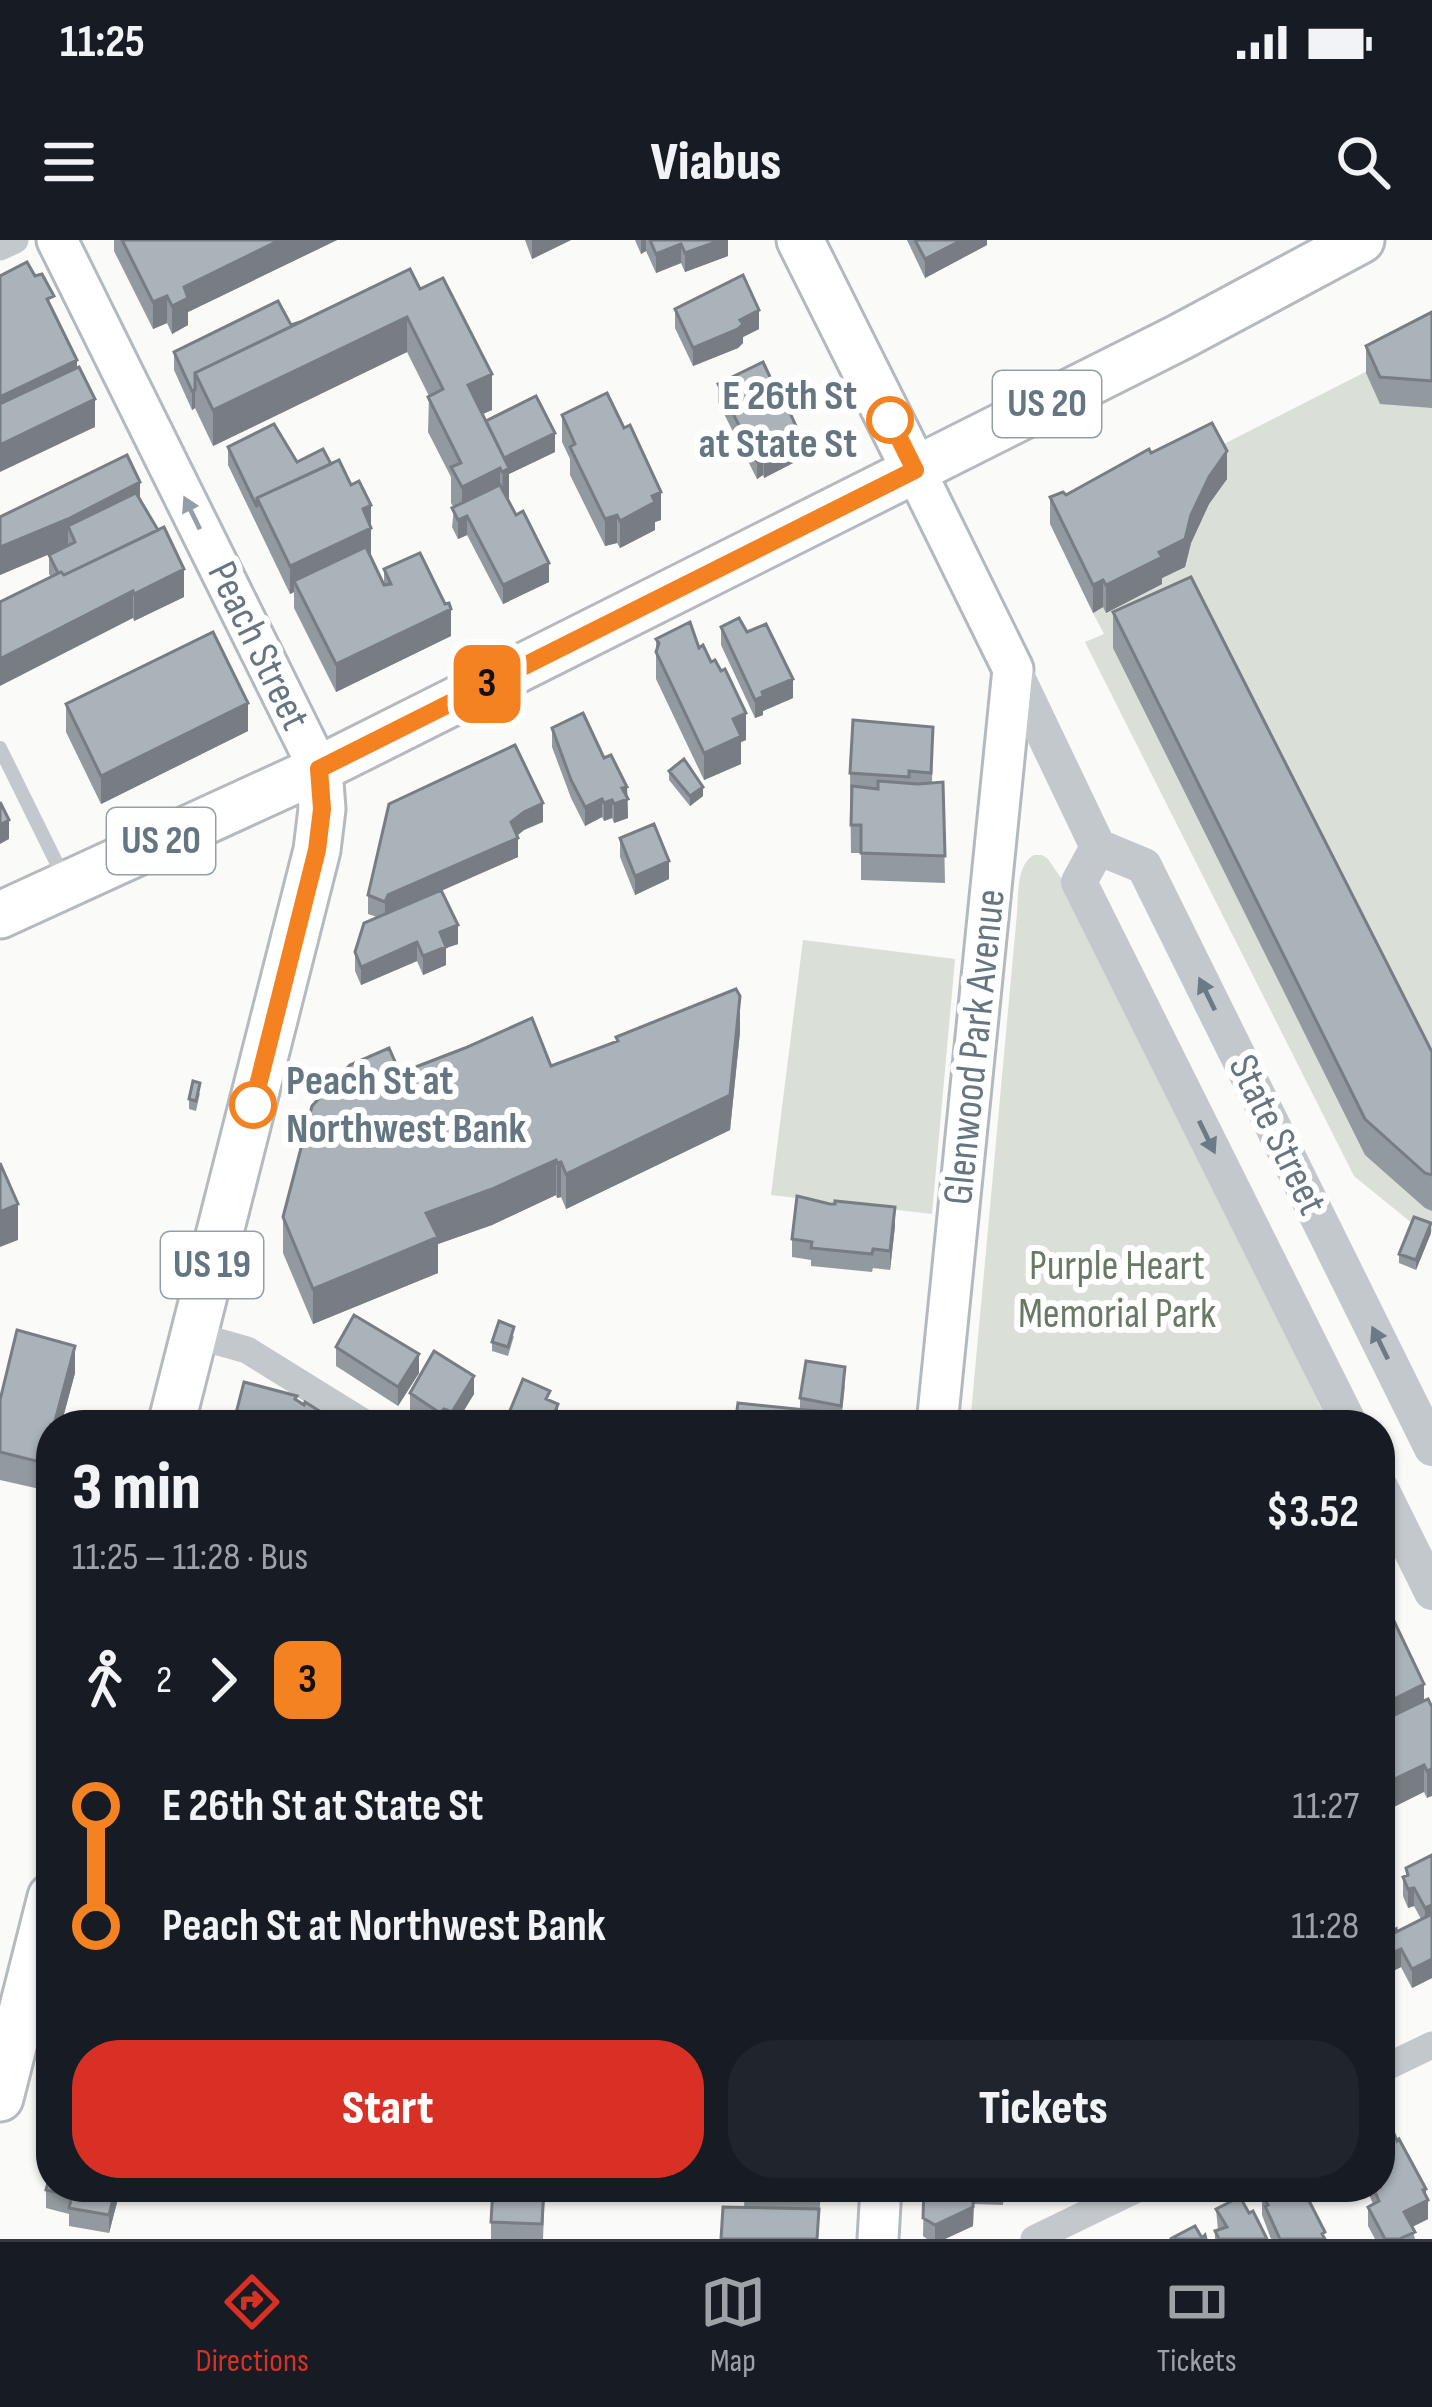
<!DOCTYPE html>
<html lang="en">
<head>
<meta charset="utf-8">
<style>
	body { margin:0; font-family:"Sofia Sans Condensed",sans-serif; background:#20242c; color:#f1f3f6; height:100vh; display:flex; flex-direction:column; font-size:45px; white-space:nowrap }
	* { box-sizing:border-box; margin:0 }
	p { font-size:39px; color:#9ea1a6 }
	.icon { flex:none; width:66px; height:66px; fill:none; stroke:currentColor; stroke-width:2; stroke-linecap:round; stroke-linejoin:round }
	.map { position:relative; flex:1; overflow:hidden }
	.sheet { position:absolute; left:36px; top:1170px; width:1359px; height:792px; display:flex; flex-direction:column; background:#171b24; border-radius:48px; box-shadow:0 3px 9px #0004 }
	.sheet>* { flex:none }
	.badge { padding:0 24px; border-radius:18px; font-size:42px; line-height:78px }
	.map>.badge { position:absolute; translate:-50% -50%; box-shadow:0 0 0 6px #fff }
	.legs { display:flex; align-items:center; gap:18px; height:132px; padding:0 36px; font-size:39px }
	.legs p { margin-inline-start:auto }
	.head { display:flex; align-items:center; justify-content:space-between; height:204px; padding:0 36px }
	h1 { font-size:66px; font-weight:800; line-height:90px }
	.button { display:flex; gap:24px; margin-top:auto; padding:24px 36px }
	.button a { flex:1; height:138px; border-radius:48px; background:#d93025; color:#fff; font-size:48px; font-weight:800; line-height:138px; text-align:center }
	.button a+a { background:#20242c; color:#f1f3f6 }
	ul { padding:0 36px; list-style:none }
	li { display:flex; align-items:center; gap:42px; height:120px; font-size:45px }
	li i { display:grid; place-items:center; width:18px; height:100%; margin:0 15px; background:currentColor }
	li i::after { content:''; width:30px; height:30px; margin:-15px; border:9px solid; border-radius:50%; background:#171b24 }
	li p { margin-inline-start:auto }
	li:first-child i { background:linear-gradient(#0000 50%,currentColor 0) }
	li:last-child i { background:linear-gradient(currentColor 50%,#0000 0) }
	.status { display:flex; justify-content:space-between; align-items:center; height:84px; padding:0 60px; background:#171b24; direction:ltr }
	.status svg { height:33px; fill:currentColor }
	header { display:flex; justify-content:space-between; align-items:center; height:156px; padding:0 36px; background:#171b24; font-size:54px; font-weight:800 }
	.tab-bar { display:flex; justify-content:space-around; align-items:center; height:168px; border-top:3px solid #363941; background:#171b24; font-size:33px; color:#9ea1a6 }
	.tab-bar a { display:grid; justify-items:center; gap:6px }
	.tab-bar .selected { color:#d93025 }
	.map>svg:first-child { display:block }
</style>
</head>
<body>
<div class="status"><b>11:25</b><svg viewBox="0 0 49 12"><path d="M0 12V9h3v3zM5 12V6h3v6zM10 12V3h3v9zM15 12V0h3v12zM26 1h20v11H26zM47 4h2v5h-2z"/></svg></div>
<header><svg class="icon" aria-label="menu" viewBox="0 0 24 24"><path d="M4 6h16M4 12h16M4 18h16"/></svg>Viabus<svg class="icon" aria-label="search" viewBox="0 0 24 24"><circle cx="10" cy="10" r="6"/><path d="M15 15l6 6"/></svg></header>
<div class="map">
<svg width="1432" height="1999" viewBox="0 0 1432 1999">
	<rect width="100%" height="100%" fill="#fafaf8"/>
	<!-- green -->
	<path fill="#dadfd7" d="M1432 98V992L1413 984 1354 936 1085 402 1104 394 1093 373 1212 210Z
		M1034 615H1042L1048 619 1070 651 1173 856 1328 1183 1322 1185H970L1017 673C1019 653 1016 625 1034 615Z
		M803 700 955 719 932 974 771 955Z"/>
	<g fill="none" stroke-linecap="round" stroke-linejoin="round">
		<defs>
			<path id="secondary" d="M57 0 319 529
				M915 230 1013 429 937 1185
				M878 1999 881 1947"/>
			<path id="primary" d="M800 0 915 230
				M0 675 319 529 1180 97 1361 0
				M171 1185 317 610 322 569 319 529
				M0 1858 51 1657"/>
		</defs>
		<!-- secondary casing -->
		<use href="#secondary" stroke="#b3babf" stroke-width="45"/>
		<!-- primary casing -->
		<use href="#primary" stroke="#b5babe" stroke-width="51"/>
		<!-- service -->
		<path stroke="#c3c8cc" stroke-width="14" d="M0 508 65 640"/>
		<!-- minor -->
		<path stroke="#c3c8cc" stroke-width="27" d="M0 7 15 0
			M194 1095 247 1110 368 1185
			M1380 1830 1432 1805
			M1034 1999 1141 1947"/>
		<!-- tertiary -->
		<path stroke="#c3c8cc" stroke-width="36" d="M1013 429 1098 607
			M1350 1185 1079 642 1098 607 1144 626 1432 1208
			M1380 1247 1432 1352"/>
		<!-- secondary -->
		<use href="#secondary" stroke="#fff" stroke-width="39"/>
		<!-- primary -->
		<use href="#primary" stroke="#fff" stroke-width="45"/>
	</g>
	<!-- wall -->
	<path fill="#929a9f" d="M114 0H337L188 72V85L172 94 167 83 153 89 114 11Z
		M525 0H571L532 19Z
		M635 0H728V16L685 32 681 23 656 33 646 11 641 14Z
		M907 0H987V5L925 38Z
		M420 49 492 170 483 174 486 181 555 212 509 234V262L549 342 503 364 467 295 458 299 452 287 454 268 451 263V237L428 192 429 156 407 112 213 206 195 168 192 170 174 130V112L291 85Z
		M675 69 759 89 743 97V103L738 108 693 126 675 88Z
		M1432 72V168L1380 164 1366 133V106Z
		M718 144 772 156 800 213 795 218V222L764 238 763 235 757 239 718 162Z
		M562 175 624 188 647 226 661 280 655 282V290L620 308 617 303 605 306 570 235V219L562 202Z
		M228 207 297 222 331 224 371 265 370 316 384 345V329L451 396 336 452 294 368V352L290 354 228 225Z
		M1151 213 1227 239 1209 264 1191 303 1185 327 1162 338V344L1106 373 1103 367 1093 373 1050 284V257L1066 255Z
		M140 260 184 357 134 381 133 378 51 337 49 334V315L57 311 0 335V277Z
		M1113 372 1432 812V971L1425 968 1365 915 1113 408Z
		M721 387 747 392 793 458 763 471V475L755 478 721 405Z
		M656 399 699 408 721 431 746 500 741 502V524L704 540 656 439Z
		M66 464 248 491 101 564 66 492Z
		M933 487 932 543 943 542 945 643 861 640V613H851L850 533Z
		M552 488 604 518 627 547 628 578 614 583 612 578 604 581 602 577 585 586 571 558 552 507Z
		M669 531 703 556 690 566 669 540Z
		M543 582 524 590 517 596 518 617 441 651 458 704 446 708V725L423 735 417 721 361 745 355 731V712L377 677 368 674V655Z
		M620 598 669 639 635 655 620 617Z
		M740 792 730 890 566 969 561 957 557 958 556 955 492 985 438 1004V1033L313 1084 283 1013V977L400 833 551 826 616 801V797Z
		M200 853 196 871 189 869V859Z
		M895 986 890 1030 873 1028 872 1032 811 1026V1020L792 1017V999Z
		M1431 993 1416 1030 1399 1023V1014Z
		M514 1096 508 1116 492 1111V1102Z
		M336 1107 419 1133 398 1166 336 1126Z
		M75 1133 61 1185H51L44 1250 0 1240V1160Z
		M845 1145 842 1173 800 1169V1158Z
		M410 1153 474 1154 455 1185H430L410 1172Z
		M1428 1459 1427 1558 1424 1552V1461Z
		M1432 1615V1738L1412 1748 1401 1727 1383 1736 1380 1732V1697L1396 1692 1421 1679 1414 1666 1408 1668 1403 1656V1637L1406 1636V1628Z
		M1397 1901 1426 1956 1428 1979 1412 1987 1415 1999H1375L1368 1986V1967L1373 1964 1366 1947H1380Z
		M51 1947H121L109 1993 69 1986V1974L46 1968V1950Z
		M545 1947 543 1999H491V1982Z
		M745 1947H821L818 1999H721L744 1967Z
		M924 1947H1030L1029 1952 1004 1951 1003 1965 974 1964 973 1986 945 1999H927L923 1996Z
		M1265 1947H1296L1325 1999H1271L1262 1975V1956L1265 1955Z
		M1216 1969 1249 1973 1267 1999H1215V1991L1218 1990Z"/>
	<!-- shaded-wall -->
	<path fill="#777d82" d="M280 0H337L188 72V85L172 94V66L184 47Z
		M532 0H571L532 19Z
		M641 0H646V11L641 14Z
		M721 0H728V16L685 32V13Z
		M962 0H987V5L925 38V19Z
		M681 4V23L656 33V14Z
		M167 56V83L153 89V62Z
		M759 70V89L743 97V103L738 108 693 126V108Z
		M407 77V112L213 206V170Z
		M77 120V155L0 193V157Z
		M492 134V170L468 180V145Z
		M195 150V168L192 170V151Z
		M95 159V187L0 232V205Z
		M555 193V212L509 234V263L502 267 503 218Z
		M800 195V213L795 218V222L764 238V219Z
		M1227 211V239L1209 264 1191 303 1185 327 1162 338V344L1106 373V345L1159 312 1191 275 1209 237Z
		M763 216V235L757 239V221Z
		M500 228V264L467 276V295L458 299V280L462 278V247Z
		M140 242V269L68 288V306L0 335V307Z
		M661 252V280L655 282V290L620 308V281L652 256Z
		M371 265V316L299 350 294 341V352L290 354V326L363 269Z
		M617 275V303L605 306V279Z
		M549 323V342L503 364V345Z
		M184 329V357L134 381V354Z
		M1103 340V367L1093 373V345Z
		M133 351V378L0 446V419Z
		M451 369V396L336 452V424Z
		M793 439V458L763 471V475L755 478V460L762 452Z
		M248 463V491L101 564V536Z
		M746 473V500L741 502V524L704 540V513L733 479Z
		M627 547 628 578 614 583V564L622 548Z
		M703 547V556L690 566V556Z
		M602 559V577L585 586V567Z
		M612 560V578L604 581V563Z
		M543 563V582L524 590 511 600V582L524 572Z
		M9 580V599L0 604V585Z
		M518 598V617L388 674 385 681V662L388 655Z
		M669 621V639L635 655V636Z
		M458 685V704L446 708V725L423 735V716L440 692Z
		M417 702V721L361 745V727Z
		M740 756V792L730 890 566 969V934Z
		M556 920V955L492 985 438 1004V1033L313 1084V1049L426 973Z
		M561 922V957L557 958V923Z
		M18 964V1000L0 1007V972Z
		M895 967V986L890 1030V1011Z
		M1431 983V993L1416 1030V1020Z
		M75 1106V1133L61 1185H54Z
		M419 1114V1133L398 1166V1147Z
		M474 1136V1154L455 1185H452V1172Z
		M558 1164V1183L557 1185H550Z
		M51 1197V1224L44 1250V1223Z
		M1424 1444V1472L1380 1493V1466Z
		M1424 1525V1552L1380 1574V1546Z
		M1432 1529V1556L1427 1558V1531Z
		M1414 1648V1666L1408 1668V1649Z
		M1432 1665V1684L1425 1687V1668Z
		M1401 1709V1727L1383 1736V1717Z
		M1432 1719V1738L1412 1748V1729Z
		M116 1947H121L109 1993V1975Z
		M974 1947 973 1986 945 1999H935V1985Z
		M1426 1949V1962L1428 1960V1979L1404 1991V1972L1423 1950Z"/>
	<!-- building -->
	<path fill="#aab3b9" stroke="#777d82" stroke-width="3" d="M122 0H280L184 47 188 58 172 66 167 56 153 62Z
		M650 0H721L685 13 681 4 656 14Z
		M915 0H962L925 19Z
		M27 22 35 36 42 34 54 56 47 59 77 120 0 157V36Z
		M410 29 420 49 443 38 492 134 468 145 509 228 502 232 500 228 462 247 451 227 461 223 428 157 443 149 407 77 213 170 195 133Z
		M743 35 759 70 740 80 743 84 738 89 693 108 675 69Z
		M278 61 291 85 303 81 195 133V150L192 151 174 112Z
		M1432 72V141L1380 137 1366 106Z
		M763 122 772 141 766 144 773 158 781 153 800 195 793 201 795 203 764 219 763 216 757 221 718 144Z
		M79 127 95 159 0 205V164Z
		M607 153 624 188 630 185 661 252 652 256 655 262 620 281 617 275 605 279 570 207 575 204 562 175Z
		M536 156 555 193 504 218 486 181Z
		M1212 183 1227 211 1209 237 1191 275 1185 299 1159 312 1162 317 1106 345 1103 340 1093 345 1050 257 1063 252 1066 255 1149 209 1151 213Z
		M274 184 297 222 323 209 331 224 257 258V267L228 207Z
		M127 215 140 242 68 279 0 307V277Z
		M339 220 351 245 359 241 371 265 363 269 371 288 290 326 257 258Z
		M500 245 516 275 523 271 549 323 503 345 467 276 458 280 452 268Z
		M136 253 158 290 64 335 61 332 58 333 49 315 75 302 68 286Z
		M164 287 184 329 134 354 133 351 0 419V362L61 332 64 335Z
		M366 307 384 345 391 344 384 329 420 313 445 364 449 363 451 369 336 424 294 341Z
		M1191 337 1432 812V935L1425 933 1365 879 1113 372Z
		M739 378 747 392 766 384 793 439 762 452 763 456 755 460 721 387Z
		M690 382 699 408 703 405 711 422 715 420 721 431 725 429 746 473 733 479 741 496 704 513 656 412 659 403 656 399Z
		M213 392 248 463 101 536 66 464Z
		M583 473 604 518 611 515 627 547 622 548 628 559 614 564 612 560 604 563 602 559 585 567 571 540 552 488Z
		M853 480 933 487 931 533 909 531V537L850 533Z
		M515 505 543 563 524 572 511 582 518 598 388 655 385 662 368 655 389 564Z
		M684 519 703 547 690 556 669 531Z
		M878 541 918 544 943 542 945 616 861 613V585H851L852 546 878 549Z
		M0 562 9 580 0 585Z
		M654 584 669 621 635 636 620 598Z
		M441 650 458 685 440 692 446 707 423 716 417 702 361 727 355 712 364 683Z
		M736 749 740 756 730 855 566 934 561 922 557 923 556 920 492 949 426 973 438 997 313 1049 283 977 312 866 350 825 389 808 400 833 465 808 532 778 551 826 618 801 616 797Z
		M193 841 200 843 196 861 189 859Z
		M0 923 18 964 0 972Z
		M797 956 830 964H835V961L895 967 890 1011 873 1009 872 1014 811 1008 812 1002 792 999Z
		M1414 977 1431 983 1416 1020 1399 1014Z
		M354 1075 419 1114 398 1147 336 1107Z
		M499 1081 514 1087 508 1107 492 1102Z
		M17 1090 75 1106 54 1185H51V1197L44 1223 0 1212V1160Z
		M434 1111 474 1136 452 1172 444 1169 440 1173 410 1153Z
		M806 1121 845 1127 841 1166 800 1158Z
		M523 1139 550 1151 546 1159 558 1164 550 1185H504Z
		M244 1142 297 1156 295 1159 304 1165 305 1162 342 1185H233Z
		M738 1163 846 1174V1185H735Z
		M1393 1379 1424 1444 1380 1466V1384Z
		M1428 1459 1432 1467V1529L1427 1531 1424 1525 1380 1546V1482Z
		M1432 1615V1665L1425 1668 1414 1648 1408 1649 1403 1637 1408 1635 1406 1628Z
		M1432 1674V1719L1412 1729 1401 1709 1383 1717 1380 1713V1697L1396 1689V1692Z
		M1391 1886 1397 1901 1399 1899 1426 1949 1423 1950 1428 1960 1404 1972 1415 1992 1399 1999H1385L1368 1967 1379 1961 1373 1947H1380V1892Z
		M51 1932V1947H116L109 1975 69 1968 72 1956 46 1950Z
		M493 1947H544L542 1984 491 1982Z
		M745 1947H821V1954H756L757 1952 744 1951Z
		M924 1947H974L973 1967 935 1985 923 1978Z
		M1266 1947H1296L1298 1950 1302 1947 1325 1992 1322 1994 1325 1999H1280L1265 1966 1268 1965 1262 1956 1269 1953Z
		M1240 1957 1249 1973 1253 1971 1267 1999H1219L1215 1991 1227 1987 1216 1969Z
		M723 1967 819 1969 817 1999H721Z
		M1195 1986 1202 1998 1205 1995 1206 1999H1170Z"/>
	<!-- one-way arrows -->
	<defs><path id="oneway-solid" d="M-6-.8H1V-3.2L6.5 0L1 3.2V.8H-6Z" transform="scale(3)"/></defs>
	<use fill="#939fa8" href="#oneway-solid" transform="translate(192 273) rotate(-116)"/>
	<g fill="#6a7a87">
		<use href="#oneway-solid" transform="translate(1207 754) rotate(-116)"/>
		<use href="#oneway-solid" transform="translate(1207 897) rotate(64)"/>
		<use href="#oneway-solid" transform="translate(1380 1103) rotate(-116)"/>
	</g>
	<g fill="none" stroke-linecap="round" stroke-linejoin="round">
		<defs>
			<path id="line-1" d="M253 865 317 610 322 569 319 529 915 230 890 180"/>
		</defs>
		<!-- line-1 casing -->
		<use href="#line-1" stroke="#fff" stroke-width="27"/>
		<!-- line-1 -->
		<use href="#line-1" stroke="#f58220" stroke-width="18"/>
	</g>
	<!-- markers -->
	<g fill="#fff" stroke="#f58220" stroke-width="6">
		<circle cx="890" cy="180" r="21"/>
		<circle cx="253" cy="865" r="21"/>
	</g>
	<g text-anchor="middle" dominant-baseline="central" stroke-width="12" stroke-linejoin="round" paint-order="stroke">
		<!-- shield labels -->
		<g fill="#fff" stroke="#939fa8" stroke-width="3">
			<rect x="993" y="131" width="108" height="66" rx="9"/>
			<rect x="107" y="568" width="108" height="66" rx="9"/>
			<rect x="161" y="992" width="102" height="66" rx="9"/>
		</g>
		<g font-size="39" font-weight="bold" fill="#657683">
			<text x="1047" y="164">US 20</text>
			<text x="161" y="601">US 20</text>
			<text x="212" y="1025">US 19</text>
		</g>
		<!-- stop labels -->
		<g font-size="42" font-weight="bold" fill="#657683" stroke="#fff" text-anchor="end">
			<text x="857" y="156">E 26th St<tspan x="857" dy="48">at State St</tspan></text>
			<text x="286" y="841" text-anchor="start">Peach St at<tspan x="286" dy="48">Northwest Bank</tspan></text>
		</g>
		<!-- street labels -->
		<g font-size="42" fill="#657683" stroke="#fff">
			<text transform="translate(258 406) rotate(64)">Peach Street</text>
			<text transform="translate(975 807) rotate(-84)">Glenwood Park Avenue</text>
			<text transform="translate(1277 895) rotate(64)">State Street</text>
		</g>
		<!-- park labels -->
		<g font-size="42" fill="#687a64" stroke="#fff">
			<text x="1117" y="1026">Purple Heart<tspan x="1117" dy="48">Memorial Park</tspan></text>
		</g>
	</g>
</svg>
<b class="badge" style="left:487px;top:444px;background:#f58220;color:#111">3</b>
<section class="sheet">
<div class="head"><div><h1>3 min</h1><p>11:25 – 11:28 · Bus</p></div><b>$3.52</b></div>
<div class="legs"><svg class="icon" aria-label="walk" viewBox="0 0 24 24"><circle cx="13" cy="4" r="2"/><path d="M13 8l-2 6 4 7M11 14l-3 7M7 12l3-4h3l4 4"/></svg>2<svg class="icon" aria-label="forward" viewBox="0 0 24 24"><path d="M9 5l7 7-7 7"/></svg><b class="badge" style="background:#f58220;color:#111">3</b></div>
<ul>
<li><i style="color:#f58220"></i><b>E 26th St at State St</b><p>11:27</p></li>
<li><i style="color:#f58220"></i><b>Peach St at Northwest Bank</b><p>11:28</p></li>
</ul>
<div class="button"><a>Start</a><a>Tickets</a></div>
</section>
</div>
<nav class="tab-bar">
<a class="selected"><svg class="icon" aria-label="directions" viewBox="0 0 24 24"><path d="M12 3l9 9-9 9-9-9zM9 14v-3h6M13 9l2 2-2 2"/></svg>Directions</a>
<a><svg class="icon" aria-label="map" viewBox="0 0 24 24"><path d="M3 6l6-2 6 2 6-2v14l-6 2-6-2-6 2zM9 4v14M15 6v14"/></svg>Map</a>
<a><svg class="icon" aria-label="tickets" viewBox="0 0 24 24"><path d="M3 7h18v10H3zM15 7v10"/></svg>Tickets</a>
</nav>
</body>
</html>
